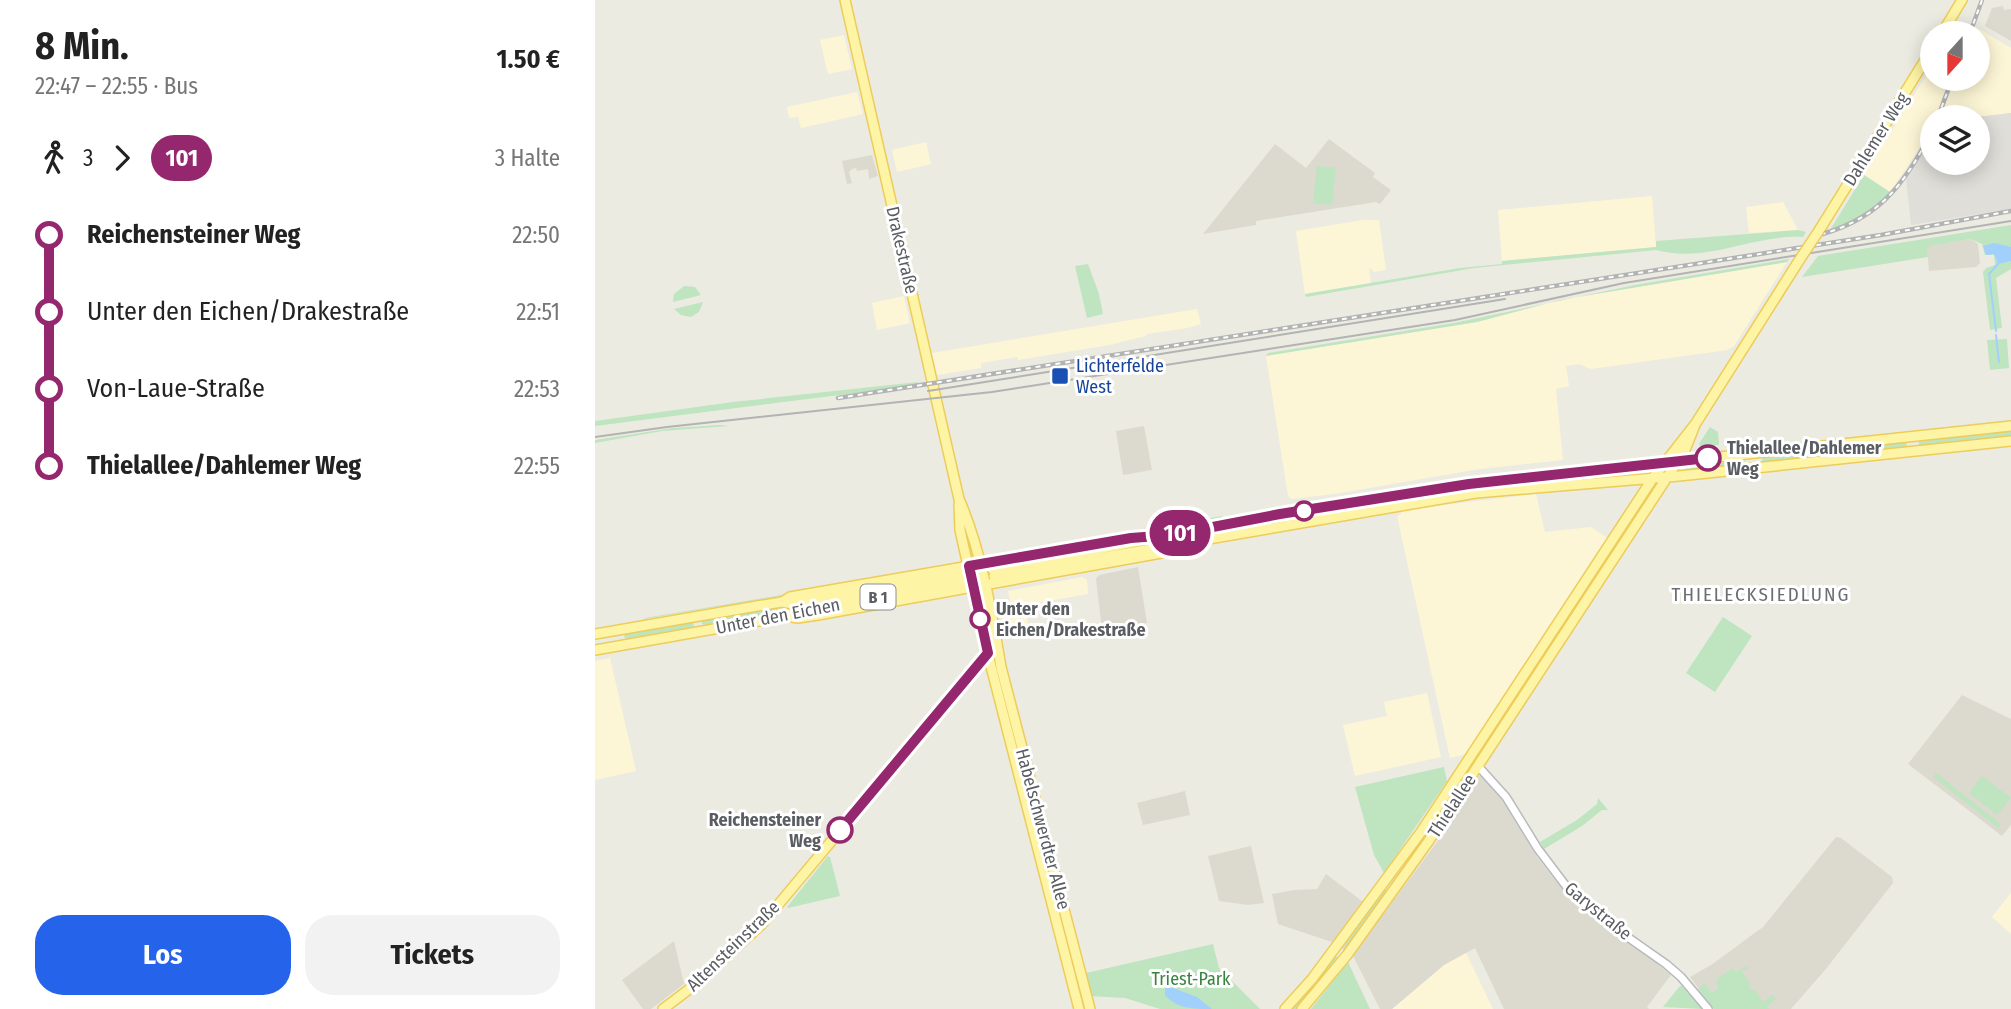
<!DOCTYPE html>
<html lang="de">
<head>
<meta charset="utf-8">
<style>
	body { margin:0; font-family:"Fira Sans Condensed",sans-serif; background:#f2f2f2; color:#222; height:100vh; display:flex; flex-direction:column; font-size:26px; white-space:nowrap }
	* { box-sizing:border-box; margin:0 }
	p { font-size:23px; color:#767676 }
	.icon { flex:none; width:38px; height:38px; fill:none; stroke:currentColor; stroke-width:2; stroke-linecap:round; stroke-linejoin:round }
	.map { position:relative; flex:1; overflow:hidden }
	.drawer { display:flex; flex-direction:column; background:#fff; width:595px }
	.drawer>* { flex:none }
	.badge { padding:0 14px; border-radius:23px; font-size:24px; line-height:46px }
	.needle { width:46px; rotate:201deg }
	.tools { position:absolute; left:1325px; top:21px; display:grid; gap:14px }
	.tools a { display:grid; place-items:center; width:70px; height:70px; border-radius:50%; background:#fff; box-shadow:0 4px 18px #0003; font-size:35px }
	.map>.badge { position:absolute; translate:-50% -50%; box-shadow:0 0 0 4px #fff }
	.legs { display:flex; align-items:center; gap:10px; height:77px; padding:0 35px; font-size:23px }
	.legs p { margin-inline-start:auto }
	.head { display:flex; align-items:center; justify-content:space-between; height:119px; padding:0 35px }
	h1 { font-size:38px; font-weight:700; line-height:52px }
	.button { display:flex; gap:14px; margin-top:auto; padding:14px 35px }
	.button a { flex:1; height:80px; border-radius:28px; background:#2563eb; color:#fff; font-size:28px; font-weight:700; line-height:80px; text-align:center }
	.button a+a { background:#f2f2f2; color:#222 }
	ul { padding:0 35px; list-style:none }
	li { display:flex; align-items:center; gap:24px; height:77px; font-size:26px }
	li i { display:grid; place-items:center; width:10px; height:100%; margin:0 9px; background:currentColor }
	li i::after { content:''; width:18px; height:18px; margin:-9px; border:5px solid; border-radius:50%; background:#fff }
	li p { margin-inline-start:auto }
	li:first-child i { background:linear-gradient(#0000 50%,currentColor 0) }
	li:last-child i { background:linear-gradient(currentColor 50%,#0000 0) }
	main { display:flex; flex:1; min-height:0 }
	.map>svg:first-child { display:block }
</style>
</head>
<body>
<main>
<section class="drawer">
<div class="head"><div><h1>8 Min.</h1><p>22:47 – 22:55 · Bus</p></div><b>1.50 €</b></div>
<div class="legs"><svg class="icon" aria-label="walk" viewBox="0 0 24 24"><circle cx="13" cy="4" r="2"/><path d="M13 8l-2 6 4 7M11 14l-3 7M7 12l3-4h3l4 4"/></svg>3<svg class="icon" aria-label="forward" viewBox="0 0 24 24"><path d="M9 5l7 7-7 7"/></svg><b class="badge" style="background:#95276e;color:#fff">101</b><p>3 Halte</p></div>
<ul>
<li><i style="color:#95276e"></i><b>Reichensteiner Weg</b><p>22:50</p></li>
<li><i style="color:#95276e"></i><span>Unter den Eichen/Drakestraße</span><p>22:51</p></li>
<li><i style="color:#95276e"></i><span>Von-Laue-Straße</span><p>22:53</p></li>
<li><i style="color:#95276e"></i><b>Thielallee/Dahlemer Weg</b><p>22:55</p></li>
</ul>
<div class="button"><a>Los</a><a>Tickets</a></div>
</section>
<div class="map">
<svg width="1416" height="1009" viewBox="0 0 1416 1009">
	<rect width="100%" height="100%" fill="#ecebe1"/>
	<!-- commercial -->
	<path fill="#fdf6d6" d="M1379 26 1416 48V113L1382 117H1346L1360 79H1382V33H1377Z
		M249 35 257 69 233 74 225 40Z
		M1337 66V79H1356L1341 117H1337V127L1333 135 1295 192 1269 175Z
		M262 92 268 114 206 128 203 117 194 118 192 107Z
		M331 142 336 164 302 172 297 150Z
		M1057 196 1061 247 907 261 903 210Z
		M1188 202 1203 230 1154 233 1151 207Z
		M768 220H784L791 270 778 272 777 269H774L776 284 710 294 701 231Z
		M1192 262 1139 346 1132 350 996 369 984 364 971 366 974 386 961 389 968 460 885 469 739 494 697 499 693 496 671 356 882 322 965 300Z
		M309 296 315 323 282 330 277 303Z
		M602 309 606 324 593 328 551 334V336L514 345 423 360 422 357 386 363V368L342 375 337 353Z
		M941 494 950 532 996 527 1014 539 872 754 855 758 802 516 806 514V511L840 506Z
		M488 577 492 580 493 594 431 605 433 624 429 627 420 622 409 629 404 609 416 607 413 591Z
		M15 658 41 771 0 780V661Z
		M832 693 846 757 760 776 748 725 792 716 789 702Z
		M1416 893V934L1397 917Z
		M871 953 898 1009H797L849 965Z"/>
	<!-- industrial -->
	<path fill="#e0ded9" d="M1416 113V209L1316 225 1311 179 1337 134V163H1382V117Z"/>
	<!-- education -->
	<path fill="#dcdacf" d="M1408 6 1409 10 1416 9V41L1390 26 1397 8Z
		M734 139 780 173 778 177 796 190 785 204 781 202 661 221V225L608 234 680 144 711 168Z
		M277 155 283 176 274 179 273 169 262 171 261 168 257 169 254 172 257 183 252 184 247 161Z
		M1375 239 1383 244 1385 263 1381 267 1334 271 1332 249 1334 246Z
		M549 426 557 470 528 475 521 431Z
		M543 567 552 623 507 630 501 579 504 575Z
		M1367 695 1416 719V825L1407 836 1313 764Z
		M884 776H887L909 802 942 857 971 894 1012 930 1052 955 1076 975 1052 1007 1054 1009H909L880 948 849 965 797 1009H785L758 956 740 943 683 924 677 894 699 890 722 889 731 874 787 916 842 842Z
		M590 791 595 815 548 825 542 803Z
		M1241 837 1246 838 1297 877 1298 883 1230 970 1196 1009H1119L1095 977 1116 965 1168 927Z
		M656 846 669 903 653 905 624 901 613 856Z
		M79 941 89 984 56 1009H48L27 980Z"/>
	<!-- green -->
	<path fill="#bee4c0" d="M722 166 741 168 737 205 718 203Z
		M1269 175 1295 192C1278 211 1259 223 1235 230Z
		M1416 225V269L1401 278 1407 328 1395 330 1388 272 1391 268 1400 265 1399 255H1390L1387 244 1375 239 1335 246 1332 249 1333 257 1207 277 1223 256Z
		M1203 230 1211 232 1208 237C1158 234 1112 264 1061 250L879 268 711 297 710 294 865 268 907 264V261L1061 247V241Z
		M1194 259 1192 262 965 300 882 322 671 356 673 353 859 323 1040 285Z
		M493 264 504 294 508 314 492 318 480 266Z
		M89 286 100 287 106 295 78 302 79 294Z
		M108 302 104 312 96 317 86 315 79 309Z
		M1412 339 1414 368 1395 370 1392 340Z
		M323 382 324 385 0 426V421L138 402Z
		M125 425 134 426 67 431 0 443V440L78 428Z
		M1115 427 1123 432 1124 445H1120V449L1108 450 1104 444Z
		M1416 428V438L1324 447V439Z
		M1311 439 1312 449 1168 465 1167 455Z
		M1149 457 1151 467 1088 473 1093 465Z
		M1053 467 1048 475 852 492 884 485Z
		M1062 489 956 649 951 646 1053 490Z
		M627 516V518L481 544 484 541Z
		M683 518 684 522 546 545Z
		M210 591 209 592 49 619 50 618Z
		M215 606 108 625 106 621 148 612Z
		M1128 617 1157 636 1120 692 1091 673Z
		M98 622 99 627 30 639 29 634Z
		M948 650 954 653 892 747 886 749Z
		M403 667 449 843 444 844 399 669Z
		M849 767 852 781 789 873 779 855 760 787Z
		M1341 773 1406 824 1403 828 1338 777Z
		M1387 776 1416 798 1402 815 1374 793Z
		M1003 798 1013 810H1007L987 826 949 849 945 842 982 820 1002 804Z
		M233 856 235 857 245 896 193 908 192 907Z
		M789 888 794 892 753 947 748 943Z
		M618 944 624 968 665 1009H565L530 998 494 996 491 973Z
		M739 955 744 959 704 1009H695Z
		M753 962 775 1009H716Z
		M1152 966 1153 968 1147 972 1156 985 1154 986 1156 990H1160L1168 1002 1178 995 1181 999 1172 1006 1174 1009H1119L1103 989 1110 983 1117 993 1124 988 1121 984 1123 978 1138 968 1141 972Z
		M1085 986H1087L1107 1009 1068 1007Z"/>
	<!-- water -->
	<path fill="#a1d0fd" d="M1399 243 1416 247V261L1403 264 1399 254 1391 255 1388 246Z
		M573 986 602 997 617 1009C598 1009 582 1009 570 995V989Z"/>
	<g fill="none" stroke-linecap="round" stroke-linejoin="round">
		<!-- stream -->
		<path stroke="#a1d0fd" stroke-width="2" d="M1401 331 1394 274 1403 264
			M1401 335 1404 362"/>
		<defs>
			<path id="minor" d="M883 766 911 797 943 849 971 886 1014 924 1071 964 1086 977 1113 1009"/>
			<path id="major" d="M250 0 364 499C386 549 397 613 406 667L495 1009
				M1347 33 1367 0
				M1225 229 1337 49
				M364 504 365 530 390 643 484 1009
				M397 569 683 515 897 481 1416 426
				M399 576 881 493 1084 476 1416 441
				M187 602 195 597 553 535
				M192 616 203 618 223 615 572 552 581 547
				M0 634 162 606 187 602 198 604 365 575
				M0 650 192 616 199 612 366 582
				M68 1009 97 987 167 924 394 653
				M690 1009 717 979 826 832 1058 478 1101 423 1205 259
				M707 1009 752 955 833 842 1090 450 1100 425"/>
		</defs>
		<!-- minor casing -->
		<use href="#minor" stroke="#b7b9be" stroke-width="10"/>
		<!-- major casing -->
		<use href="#major" stroke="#edcc59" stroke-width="12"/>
		<!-- minor -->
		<use href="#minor" stroke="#fff" stroke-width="7"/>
		<!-- major -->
		<use href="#major" stroke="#fdf4a6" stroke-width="9"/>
		<!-- tram -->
		<path stroke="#b2b3b3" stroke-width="2" d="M333 391 910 299
			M0 437 72 427 397 392 860 320 1029 283 1416 221"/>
		<defs>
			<path id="rail" d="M1375 33 1387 0
				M1343 117 1357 79
				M1216 237C1281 222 1308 188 1337 131
				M243 398 1286 235 1416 211"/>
		</defs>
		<!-- rail casing -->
		<use href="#rail" stroke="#b2b3b3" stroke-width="4.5"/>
		<!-- rail -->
		<use href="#rail" stroke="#fff" stroke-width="2" stroke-dasharray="5" stroke-linecap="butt"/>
		<defs>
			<path id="major-bridge" d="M1205 259 1225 229"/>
		</defs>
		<!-- major-bridge casing -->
		<use href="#major-bridge" stroke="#edcc59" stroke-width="12" stroke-linecap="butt"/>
		<!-- major-bridge -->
		<use href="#major-bridge" stroke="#fdf4a6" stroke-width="9"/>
	</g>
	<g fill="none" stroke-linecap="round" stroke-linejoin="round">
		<defs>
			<path id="line-1" d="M245 830 393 653 374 566 536 538 576 535 685 514 874 484 1113 458"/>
		</defs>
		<!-- line-1 casing -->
		<use href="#line-1" stroke="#fff" stroke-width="16"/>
		<!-- line-1 -->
		<use href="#line-1" stroke="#95276e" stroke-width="10"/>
	</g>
	<!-- markers -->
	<rect fill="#1a4fb4" stroke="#fff" stroke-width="2.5" x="456" y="367" width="18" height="18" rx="3.5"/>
	<g fill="#fff" stroke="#95276e" stroke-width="3.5">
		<circle cx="1113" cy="458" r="12"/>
		<circle cx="709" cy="511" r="9"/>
		<circle cx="385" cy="619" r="9"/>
		<circle cx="245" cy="830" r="12"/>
	</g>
	<g text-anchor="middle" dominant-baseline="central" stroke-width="6" stroke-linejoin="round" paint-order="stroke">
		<!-- shield labels -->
		<rect fill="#fff" stroke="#8c8e91" stroke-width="2" x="265.5" y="584.5" width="35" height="25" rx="5"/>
		<g font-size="16" font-weight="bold" fill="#5a5d62">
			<text x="283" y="597">B 1</text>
		</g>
		<!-- street labels -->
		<g font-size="18" fill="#5a5d62" stroke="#fff">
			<text transform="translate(1281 139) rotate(-58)">Dahlemer Weg</text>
			<text transform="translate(307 250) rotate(77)">Drakestraße</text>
			<text transform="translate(183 616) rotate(-11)">Unter den Eichen</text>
			<text transform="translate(857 806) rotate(-57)">Thielallee</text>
			<text transform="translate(448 829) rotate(75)">Habelschwerdter Allee</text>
			<text transform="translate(1003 911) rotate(39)">Garystraße</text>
			<text transform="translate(138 946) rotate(-44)">Altensteinstraße</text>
		</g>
		<!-- transit labels -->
		<g font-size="18" fill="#164399" stroke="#fff" text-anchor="start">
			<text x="481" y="366">Lichterfelde<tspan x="481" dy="21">West</tspan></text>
		</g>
		<!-- stop labels -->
		<g font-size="18" font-weight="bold" fill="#5a5d62" stroke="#fff" text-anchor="start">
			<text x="1132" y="448">Thielallee/Dahlemer<tspan x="1132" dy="21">Weg</tspan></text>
			<text x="401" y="609">Unter den<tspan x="401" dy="21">Eichen/Drakestraße</tspan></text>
			<text x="226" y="820" text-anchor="end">Reichensteiner<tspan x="226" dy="21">Weg</tspan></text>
		</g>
		<!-- park labels -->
		<g font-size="18" fill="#37843f" stroke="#fff">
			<text x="596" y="979">Triest-Park</text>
		</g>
		<!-- neighbourhood labels -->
		<g font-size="19" letter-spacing="2" fill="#6b6f74" stroke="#fff">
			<text x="1166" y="594">THIELECKSIEDLUNG</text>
		</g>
	</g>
</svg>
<div class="tools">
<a><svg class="needle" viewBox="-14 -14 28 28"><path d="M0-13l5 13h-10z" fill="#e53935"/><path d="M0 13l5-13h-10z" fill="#767676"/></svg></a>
<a><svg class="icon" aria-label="layers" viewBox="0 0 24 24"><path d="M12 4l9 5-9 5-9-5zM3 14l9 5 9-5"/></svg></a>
</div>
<b class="badge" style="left:585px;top:533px;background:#95276e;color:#fff">101</b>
</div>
</main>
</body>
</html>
